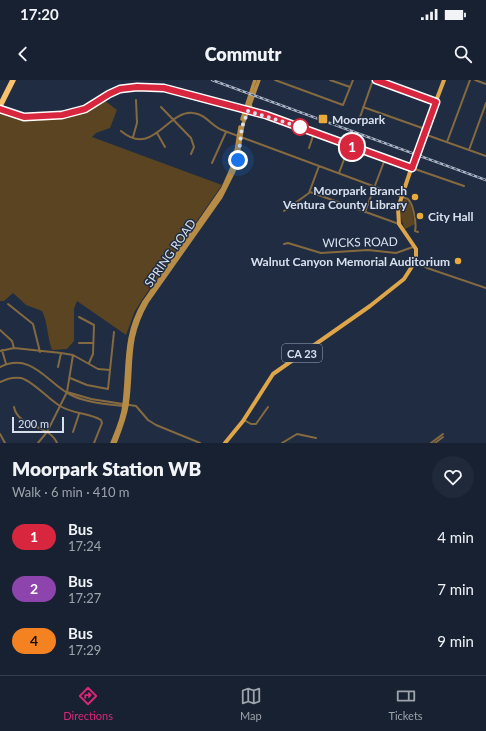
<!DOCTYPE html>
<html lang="en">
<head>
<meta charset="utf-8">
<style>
	body { margin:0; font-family:Lato,sans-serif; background:#202939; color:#f1f3f6; height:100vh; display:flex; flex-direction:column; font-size:15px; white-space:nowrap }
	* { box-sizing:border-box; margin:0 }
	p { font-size:13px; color:#9ea3ab }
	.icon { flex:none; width:22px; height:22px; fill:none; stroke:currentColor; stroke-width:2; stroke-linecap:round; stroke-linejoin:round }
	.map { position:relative; height:363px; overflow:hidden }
	.details { display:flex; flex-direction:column; background:#172131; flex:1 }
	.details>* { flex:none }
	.badge { padding:0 8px; border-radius:13px; font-size:14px; line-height:26px }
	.scale { position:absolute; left:12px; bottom:10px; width:52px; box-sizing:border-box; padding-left:4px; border:2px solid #d8e0ee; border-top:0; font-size:11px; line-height:14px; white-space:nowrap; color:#d8e0ee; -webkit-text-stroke:3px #1f2c41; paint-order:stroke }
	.you { position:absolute; width:20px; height:20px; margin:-10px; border:3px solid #fff; border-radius:50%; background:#1a73e8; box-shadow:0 0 0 6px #1a73e833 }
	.map>.badge { position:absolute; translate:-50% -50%; box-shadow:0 0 0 2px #fff }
	.round { display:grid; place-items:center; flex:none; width:42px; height:42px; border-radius:21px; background:#202939 }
	.summary { display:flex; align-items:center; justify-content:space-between; height:68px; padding:0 12px }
	h1 { font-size:19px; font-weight:800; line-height:30px }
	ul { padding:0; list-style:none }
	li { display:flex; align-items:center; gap:12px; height:52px; padding:0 12px }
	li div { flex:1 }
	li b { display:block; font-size:15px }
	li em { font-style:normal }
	li .badge { min-width:44px; font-weight:700; text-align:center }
	.status { display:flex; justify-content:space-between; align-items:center; height:28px; padding:0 20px; background:#172131; direction:ltr }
	.status svg { height:11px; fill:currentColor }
	header { display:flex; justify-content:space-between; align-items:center; height:52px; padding:0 12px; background:#172131; font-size:18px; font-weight:800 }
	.dock { display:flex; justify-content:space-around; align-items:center; height:56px; border-top:1px solid #363e4d; background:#172131; font-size:11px; color:#9ea3ab }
	.dock a { display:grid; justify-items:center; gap:2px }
	.dock .selected { color:#db2777 }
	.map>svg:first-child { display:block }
</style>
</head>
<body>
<div class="status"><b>17:20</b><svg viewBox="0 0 49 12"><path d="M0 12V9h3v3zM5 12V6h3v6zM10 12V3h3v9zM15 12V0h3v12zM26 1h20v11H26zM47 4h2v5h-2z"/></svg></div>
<header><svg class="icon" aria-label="back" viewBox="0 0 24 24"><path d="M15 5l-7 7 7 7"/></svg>Commutr<svg class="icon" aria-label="search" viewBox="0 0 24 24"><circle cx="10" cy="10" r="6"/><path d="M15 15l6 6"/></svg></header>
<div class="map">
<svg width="486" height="363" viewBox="0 0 486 363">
	<rect width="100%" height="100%" fill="#1f2c41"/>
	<!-- green -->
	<path fill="#5a4421" d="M104 20 117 30 110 48 96 53 92 57 222 105 144 217 135 231 126 255 77 221 74 229V261L67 269 52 270C47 257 48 243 42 231L26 225 13 213 4 221H0V32L23 39 53 37 84 33Z
		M405 119 409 121C413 128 412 136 415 144L405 149C401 139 397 129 405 119Z"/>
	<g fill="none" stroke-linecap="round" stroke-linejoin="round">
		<!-- minor -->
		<path stroke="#856a40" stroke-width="2" d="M275 0 343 25 353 0
			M330 0 350 7
			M376 0 435 21
			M475 0 486 4
			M161 27 191 58 194 67 191 74
			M363 27 425 49
			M359 40 373 0
			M121 51C153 78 167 30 193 33 206 34 211 46 222 50L408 119C413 123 417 144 415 151L418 152
			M157 53 165 67
			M424 54 486 76
			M133 57 137 43 136 20
			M447 62 470 0
			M309 68 314 53
			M469 70 486 23
			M212 83 226 52
			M412 88 464 106
			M339 93 349 66
			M310 112 399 144
			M284 131 309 113 319 86
			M365 132 385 79
			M284 164 288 163 321 173 368 170 396 173 413 167
			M415 180 427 188 486 208
			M8 224 33 244 40 272
			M79 237 94 245 93 274 89 283
			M0 250 12 261 14 268
			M79 263H93
			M2 270 6 284
			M0 271 14 268 61 273 73 275 98 289 110 290
			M0 287C33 271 48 305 73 316 89 323 107 324 124 326
			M58 287 61 273
			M70 298 87 305 108 309 114 252
			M0 302C6 299 15 297 21 298 33 301 48 319 60 326 73 334 89 333 101 340L102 343 94 363
			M67 312 91 319 136 326 148 340 156 345 200 363
			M14 327C18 348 49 344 57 363
			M244 340 251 344H256L268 327
			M73 352 79 334
			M0 354 5 363
			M38 363 47 352 67 312 73 275
			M282 363 297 354 316 358
			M431 363 443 354
			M435 363 443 357"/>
		<!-- tertiary -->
		<path stroke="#856a40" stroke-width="3" d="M0 29 24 37 62 35 85 29 109 14 120 9 137 7H164L266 35 412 88"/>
		<!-- secondary -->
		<path stroke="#b78c47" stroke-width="3.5" d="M250 24 251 28 266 35
			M242 39 255 0
			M112 363C117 351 123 338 124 325 129 287 123 257 144 222L223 108 234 83 240 47
			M115 363C120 350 125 338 127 325 133 285 125 260 147 222L221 117 236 87 243 44 259 0"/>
		<!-- primary -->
		<path stroke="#dea649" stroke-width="4" d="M225 363 243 341 273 294 370 226 404 199 411 188 416 178V169L399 144 398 128 416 74 444 0"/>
		<!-- motorway -->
		<path stroke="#f7c16d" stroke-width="5.5" d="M0 26 13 0"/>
		<defs>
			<path id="rail" d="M212 0 486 100"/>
		</defs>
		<!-- rail casing -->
		<use href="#rail" stroke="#abb4c4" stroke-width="2.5"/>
		<!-- rail -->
		<use href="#rail" stroke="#1f2c41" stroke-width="1" stroke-dasharray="3" stroke-linecap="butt"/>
	</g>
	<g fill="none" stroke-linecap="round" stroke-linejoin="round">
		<defs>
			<path id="line" d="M0 29 24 37 62 35 85 29 109 14 120 9 137 7 164 8 266 35 412 88 436 22 376 0"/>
		</defs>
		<!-- line casing -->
		<use href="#line" stroke="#fff" stroke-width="9"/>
		<!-- line -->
		<use href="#line" stroke="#d7263d" stroke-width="6"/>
		<!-- walk -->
		<path stroke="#d8e0ee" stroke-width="4" stroke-dasharray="0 7.2" d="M238 80 242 47 248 31 300 47"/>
	</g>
	<!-- markers -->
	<g fill="#eaaa39" stroke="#1f2c41" stroke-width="1.5">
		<rect x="318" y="34" width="10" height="10" rx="2"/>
		<circle cx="415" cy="117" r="4"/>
		<circle cx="420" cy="136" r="4"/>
		<circle cx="458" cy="181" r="4"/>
	</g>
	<circle fill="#fff" stroke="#d7263d" stroke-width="2" cx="300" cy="47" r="8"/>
	<g text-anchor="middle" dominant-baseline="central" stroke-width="3" stroke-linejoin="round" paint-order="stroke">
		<!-- shield labels -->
		<rect fill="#1f2c41" stroke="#a0aaba" stroke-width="1" x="282" y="264" width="40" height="18" rx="3"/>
		<g font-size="11" font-weight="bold" fill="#d8e0ee">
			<text x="302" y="273">CA 23</text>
		</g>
		<!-- poi labels -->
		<g font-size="12" font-weight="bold" fill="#d8e0ee" stroke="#1f2c41" text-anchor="start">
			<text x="332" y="39">Moorpark</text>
			<text x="407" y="110" text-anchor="end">Moorpark Branch<tspan x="407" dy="14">Ventura County Library</tspan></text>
			<text x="428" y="136">City Hall</text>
			<text x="450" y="181" text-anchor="end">Walnut Canyon Memorial Auditorium</text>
		</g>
		<!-- street labels -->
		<g font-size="12" fill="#d8e0ee" stroke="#1f2c41">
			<text transform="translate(360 162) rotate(-1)">WICKS ROAD</text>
			<text transform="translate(170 173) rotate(-55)">SPRING ROAD</text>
		</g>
	</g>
</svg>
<div class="scale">200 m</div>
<div class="you" style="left:238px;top:80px"></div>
<b class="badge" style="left:352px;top:67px;background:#d7263d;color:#fff">1</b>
</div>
<section class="details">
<div class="summary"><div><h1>Moorpark Station WB</h1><p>Walk · 6 min · 410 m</p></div><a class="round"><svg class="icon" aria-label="heart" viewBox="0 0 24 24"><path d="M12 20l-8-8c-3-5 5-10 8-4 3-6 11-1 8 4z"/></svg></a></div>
<ul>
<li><span class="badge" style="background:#d7263d;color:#fff">1</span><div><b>Bus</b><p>17:24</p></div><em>4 min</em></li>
<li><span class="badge" style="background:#8e44ad;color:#fff">2</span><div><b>Bus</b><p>17:27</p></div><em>7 min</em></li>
<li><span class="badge" style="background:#f58220;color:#111">4</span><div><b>Bus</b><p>17:29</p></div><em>9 min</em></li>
</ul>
</section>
<nav class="dock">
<a class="selected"><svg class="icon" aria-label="directions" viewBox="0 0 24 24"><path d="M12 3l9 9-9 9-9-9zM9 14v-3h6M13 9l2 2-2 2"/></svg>Directions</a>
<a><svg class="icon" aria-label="map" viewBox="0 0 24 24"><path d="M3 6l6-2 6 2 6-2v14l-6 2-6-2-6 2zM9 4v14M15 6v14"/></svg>Map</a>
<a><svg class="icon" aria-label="tickets" viewBox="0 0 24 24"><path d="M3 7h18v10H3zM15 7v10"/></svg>Tickets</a>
</nav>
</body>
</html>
